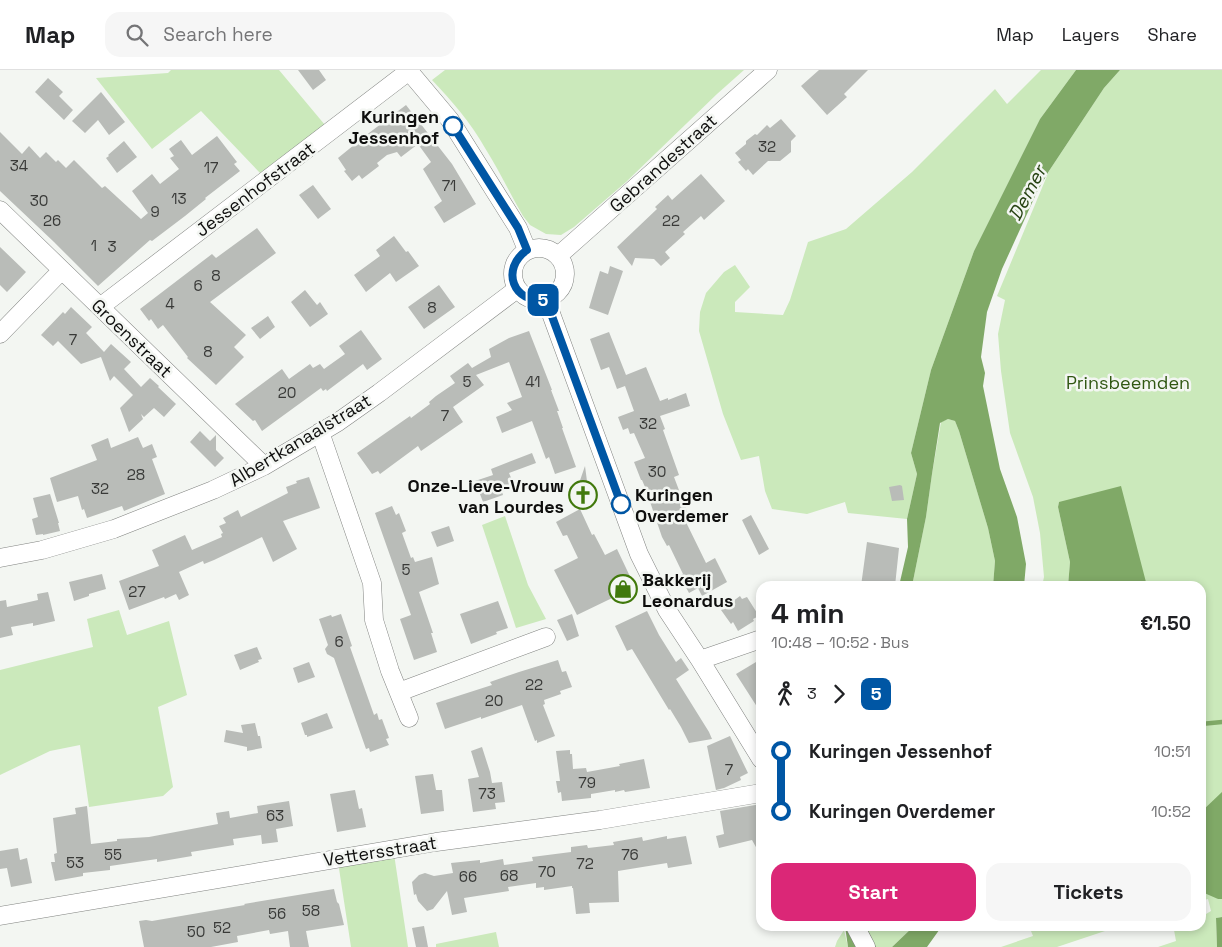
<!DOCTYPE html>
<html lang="en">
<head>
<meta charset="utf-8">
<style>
	body { margin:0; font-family:"Space Grotesk",sans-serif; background:#f6f6f6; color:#202124; height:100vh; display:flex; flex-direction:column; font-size:19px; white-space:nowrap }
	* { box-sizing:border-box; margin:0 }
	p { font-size:16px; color:#757577 }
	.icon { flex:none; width:28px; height:28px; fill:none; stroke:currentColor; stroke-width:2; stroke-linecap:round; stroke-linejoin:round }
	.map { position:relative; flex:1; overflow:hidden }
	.side { position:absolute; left:756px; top:511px; width:450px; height:350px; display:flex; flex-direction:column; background:#fff; border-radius:15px; box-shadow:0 2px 8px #0003 }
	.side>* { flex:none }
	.badge { padding:0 10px; border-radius:8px; font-size:18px; line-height:32px }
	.map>.badge { position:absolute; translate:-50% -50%; box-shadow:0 0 0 2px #fff }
	.legs { display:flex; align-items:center; gap:8px; height:55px; padding:0 15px; font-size:16px }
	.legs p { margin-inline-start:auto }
	.head { display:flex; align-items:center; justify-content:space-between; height:85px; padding:0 15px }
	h1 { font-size:28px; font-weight:700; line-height:38px }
	.primary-button { display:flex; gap:10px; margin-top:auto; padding:10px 15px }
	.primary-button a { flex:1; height:58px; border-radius:15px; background:#db2777; color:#fff; font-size:20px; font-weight:700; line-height:58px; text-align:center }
	.primary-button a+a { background:#f6f6f6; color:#202124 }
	ul { padding:0 15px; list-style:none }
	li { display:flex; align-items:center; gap:18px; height:60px; font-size:19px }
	li i { display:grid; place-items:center; width:8px; height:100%; margin:0 6px; background:currentColor }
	li i::after { content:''; width:12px; height:12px; margin:-6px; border:4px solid; border-radius:50%; background:#fff }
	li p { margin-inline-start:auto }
	li:first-child i { background:linear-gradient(#0000 50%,currentColor 0) }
	li:last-child i { background:linear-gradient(currentColor 50%,#0000 0) }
	header { display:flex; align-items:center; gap:30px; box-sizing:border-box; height:70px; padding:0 25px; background:#fff; border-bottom:1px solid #e0e0e0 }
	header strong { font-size:24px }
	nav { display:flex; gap:28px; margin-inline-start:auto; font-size:18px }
	.search { width:350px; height:45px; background:#f6f6f6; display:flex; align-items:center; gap:12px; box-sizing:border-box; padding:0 18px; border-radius:15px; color:#757577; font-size:19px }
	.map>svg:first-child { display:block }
</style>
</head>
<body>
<header>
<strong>Map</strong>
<div class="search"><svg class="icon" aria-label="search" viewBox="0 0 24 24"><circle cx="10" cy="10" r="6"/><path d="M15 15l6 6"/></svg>Search here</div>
<nav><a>Map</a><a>Layers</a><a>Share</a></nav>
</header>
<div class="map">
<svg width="1222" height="877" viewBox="0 0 1222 877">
	<rect width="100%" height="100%" fill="#f3f6f2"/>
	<!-- green -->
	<path fill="#cbe9bb" d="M171 0H279L325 55 260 103 201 41 152 79 96 8 168 3Z
		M445 0H744L717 24 626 112 574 157 561 165 546 164 530 155 523 146C510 124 499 100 485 78 471 53 452 31 432 10Z
		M1041 0H1076L1040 49 974 181 931 300 911 383 917 404 907 449 848 443 845 432 807 444 772 439 765 421 759 386 741 390 723 344 699 261 700 242 706 223 724 202 735 195 750 217 735 232V242L783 245 790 230 808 172 846 159 912 102 995 19 1007 34Z
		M1120 0H1222V730L1201 761V516H1147L1059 432 1058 437 1070 492 1068 516H1042L1044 507 1040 463 1033 427 1010 363 1001 301 998 264 1005 230 997 226 1049 101 1104 18Z
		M948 349 955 351 959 361 988 458 995 491 993 516H912L926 447 932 404 941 352Z
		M505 446 528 515 546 549 516 558 482 455Z
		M119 540 127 565 169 551 187 625 158 637 173 717 163 726 89 737 80 675 50 681 0 705V600L93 577 87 549Z
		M394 784 408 877H351L338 792Z
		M1201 805 1218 829H1222V847L1216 848 1217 877H1158L1176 871 1174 860 1184 856H1201V847L1211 841 1208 829 1201 831Z
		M866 856H914L892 877H876Z
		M1029 856H1120L1057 877H1001L1033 866Z
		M844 860 848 877H835L837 871Z
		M496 862 499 877H436V874Z"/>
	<!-- water -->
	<path fill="#80a967" d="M1076 0H1120L1104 18 1049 101 1037 122 1002 199 987 242 981 287 985 303 983 316 1000 399 1017 447 1026 494 1024 516H993L995 491 988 458 959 361 955 351 948 349 940 353 932 404 926 447 912 516H899L908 477 907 449 917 404 911 383 931 300 974 181 1040 49Z
		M1121 416 1147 516H1068L1070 492 1058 437 1059 432Z
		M1222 722V829H1218L1202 822 1201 818V742Z
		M1222 847V877H1217L1216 848Z
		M845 856H866L876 877H848Z
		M914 856H942L927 877H892Z"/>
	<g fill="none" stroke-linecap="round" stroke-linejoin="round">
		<!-- stream -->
		<path stroke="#80a967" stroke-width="4.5" d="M1201 654 1222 652"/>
	</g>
	<!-- building -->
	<path fill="#b9bcb8" d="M298 0H319L326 10 313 20Z
		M819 0H868L844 24 847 27 827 45 801 16Z
		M48 8 63 22 59 26 73 40 64 50 35 22Z
		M101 22 125 52 109 65 98 50 85 63 72 51Z
		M406 35 452 94 476 134 444 153 434 137 442 131 423 99 431 92 418 74 401 87 397 82 387 85 377 93 379 96 362 109 359 105 352 111 344 101 346 100 338 88 365 66Z
		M781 49 796 66 791 71V82L780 91H768L753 105 748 99 746 101 738 92 741 90 735 83 746 74V71L755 64 757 65 767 55 770 58Z
		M0 62 22 84 29 76 40 88 46 82 56 92 58 90 66 98 74 90 102 118 105 116 141 149 148 143 132 121 152 104 160 114 179 99 170 88 174 86 169 79 181 70 192 85 217 66 237 92 234 94 240 101 205 128 206 129 185 146 152 171 150 170 98 216 54 172 0 121Z
		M124 71 137 87 117 103 106 88 109 86 108 85Z
		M701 104 725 131 704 150 701 146 683 162 685 164 665 182 670 188 661 196 654 189 635 188 632 196 617 177 657 139 655 137 668 125 672 130Z
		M313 115 331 139 318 149 299 125Z
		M257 158 276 183 210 232 246 265 234 277 244 287 216 315 187 288 188 287 163 255 158 259 151 249 149 251 140 239 212 184 216 188Z
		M394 166 406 182 408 181 419 196 396 212 390 203 366 222 354 205 380 186 376 180Z
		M0 177 26 202 7 222 0 215Z
		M610 196 623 201 608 245 589 238 600 201 608 204Z
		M439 215 455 237 424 259 408 237Z
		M305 220 317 235 320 232 328 244 310 257 291 232Z
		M71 237 92 257 86 263 104 282 111 274 131 292 124 299 141 317 150 308 159 316 158 317 176 334 164 347 154 338 144 347 141 344 143 349 129 362 120 338 133 325 114 306 110 311 101 287 81 294 58 271 53 276 41 265 63 242 65 244Z
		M268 246 275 257 260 269 251 258Z
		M361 260 382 289 367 300 363 294 327 321 326 319 323 321 321 318 262 361 255 350 253 351 235 334 282 299 289 309 310 294 313 298 320 294 324 299 345 284 339 276Z
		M529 261 552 320H551L559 341H557L563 358H562L576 397 555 404 549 387 546 389 532 351 502 363 496 347 512 340 507 333 522 327 509 292 476 305 484 315 453 337 463 352 421 381 418 376 380 404 378 401 372 404 357 383 410 346 411 348 430 334 429 332 436 326 455 313 450 306 468 293 472 298 491 287 489 279 509 268Z
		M609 262 626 305 646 297 660 331 668 328V330L686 323 690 336 660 346 665 359 663 360 679 405 674 407 688 444 683 446 706 493 715 488 727 512 702 526 698 518 689 523 680 506 683 504 669 475 667 476 662 467 645 417 642 410H641L634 392 645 388 634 363 630 364 628 358 623 360 618 347 634 341 625 316 617 319 609 297 601 300 590 269Z
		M200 361 210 371 216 365V380L224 388 215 397 190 372Z
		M138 367 143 378 152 374 157 387 152 389 165 424 124 441 122 436 87 448 84 439 82 440 78 426 57 432 50 408 97 390 91 375 108 368 111 378Z
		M532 383 536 393 509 403 515 417 502 422 503 425 483 432 475 411 493 405 491 399Z
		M585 396 590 434 579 432 576 422Z
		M309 407 320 438 283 451 297 479 273 492 262 467 214 490 204 494 203 491 179 502 189 525 179 530 176 524 165 529 164 527 129 540 119 511 159 496 152 480 185 465 192 480 222 467 221 464 223 463 219 456 226 453 223 448 238 440 241 447 288 423 286 417 297 413 296 411Z
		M900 415 902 416 904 430 892 431 889 417Z
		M50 424 59 453H58L60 461 43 465V464L36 465 32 449 38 447 33 428Z
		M392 436 396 445 399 443 406 461 402 463 411 488 413 487 415 492 432 487 439 514 419 522 433 563H431L437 582 414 590 400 549 411 545 375 443Z
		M580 439 592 465 594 464 605 485 617 479 635 517 577 545 554 500 578 488 567 465 563 466 556 452Z
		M751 445 769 479 759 485 742 450Z
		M449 456 454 471 437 477 431 462Z
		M867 472 899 478 895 516H861Z
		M102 504 106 519 89 524V526L74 531 69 512Z
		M48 522 55 551 33 556V553L11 557 13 565 0 568V531L6 530 7 537 38 530 37 524Z
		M740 526 742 529 747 527 759 546 753 549 754 551 738 561 733 552 731 554 721 540Z
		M498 531 508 558 496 562 497 564 471 574 460 544Z
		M647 541 659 565 676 592 681 588 689 600 676 609 709 662 712 669 689 673 681 657 670 639 669 640 632 579 627 581 615 556Z
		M341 544 352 576 350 577 374 645 377 643 379 650 382 649 389 668 386 669 389 675 370 682 369 678 366 679 334 588 327 584 325 579 328 575 319 549 331 545 332 547Z
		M572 544 579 566 567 571 557 550Z
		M257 577 262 589 258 590 259 592 240 600 234 585Z
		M761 589V643L736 604Z
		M558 590 562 602 566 601 572 617 560 621 561 624 544 630 545 634 543 635 555 666 537 673V670L535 671 522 635 481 649V647L445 659 436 633 492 615 490 612 519 602Z
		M309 592 315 607 298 613 293 598Z
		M327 643 333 658 307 667V665H305L301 653Z
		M255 653 258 666H260L262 678 247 681V677L224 672 226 660 243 663 241 655Z
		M730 666 748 703 740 707 741 710 724 718 716 720 707 676Z
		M482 677 490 702 492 713 502 712 505 732 495 733 496 739 473 742 468 709 479 707 471 681Z
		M570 680V684H572L573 699 586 698 587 702 620 696 619 694 644 689 650 718 625 722 624 720 615 722V720L591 724V728L562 731 561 722 558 723 556 711H560L556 681Z
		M433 704 436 720H442L444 741 421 744 415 706Z
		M355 720 359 739 362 738 366 757 337 762 330 724Z
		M289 731 293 756 276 759 278 772 262 774 261 765 233 769 234 775 191 782 192 786 157 792V789L110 796V800L83 803V806L55 811 51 792H55L54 784 57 783 53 748 76 744 75 738 87 736 91 774 117 771V769L149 767 218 754 216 743 229 741 230 748 258 743 257 736Z
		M761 734V786L752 770 719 778 716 766 724 764 720 741Z
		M667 766V769L686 766 692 794 668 798 667 793 618 801 619 832 589 833 590 843 576 844 573 818H572V816L544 820V817L536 818V813L508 817 509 821 464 828 467 842 452 845 447 821 433 839 427 841 418 831 416 824 414 825 412 812 419 805 425 803 434 806 453 803 451 793 480 790V793L503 789 504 795 533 791 532 787 571 782V777L587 775 588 778 614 775 613 772 642 767 643 771Z
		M18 778 20 790 27 788 32 813 11 817 7 798 0 799V781Z
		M334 819 337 832 339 834 344 855 306 861 309 877H290L288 861 270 864 269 860 237 866 238 872 211 877H144L139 851 146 850 152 851 245 835 244 834Z
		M424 856 428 877H416L412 858Z"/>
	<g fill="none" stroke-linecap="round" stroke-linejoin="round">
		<defs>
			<path id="street" d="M408 0 450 50 518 158 527 180
				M0 140 264 396
				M513 204a26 26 0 1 1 52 0a26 26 0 1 1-52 0Z
				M558 186 575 171 768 0
				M546 230 639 484 667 540 700 590 761 689
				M100 237 409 1
				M0 264 62 200
				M320 362 372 513 374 550 390 601 409 648
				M0 488 42 480 114 459 213 420 264 396 338 352 379 323 517 219
				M700 590 761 569
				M399 622 546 567
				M0 846 436 772 600 750 761 723
				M855 856 866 877"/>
		</defs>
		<!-- street casing -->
		<use href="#street" stroke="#818380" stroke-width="19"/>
		<!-- street -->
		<use href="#street" stroke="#fff" stroke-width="18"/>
	</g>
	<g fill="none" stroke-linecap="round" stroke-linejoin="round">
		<defs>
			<path id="line-1" d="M453 56 518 158 527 180C500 199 513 234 546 230L621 434"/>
		</defs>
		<!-- line-1 casing -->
		<use href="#line-1" stroke="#fff" stroke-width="11"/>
		<!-- line-1 -->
		<use href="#line-1" stroke="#0056a4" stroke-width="8"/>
	</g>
	<!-- icons -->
	<defs>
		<symbol id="church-ring" viewBox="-11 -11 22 22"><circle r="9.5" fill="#f3f6f2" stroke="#41790c" stroke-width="1.5"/><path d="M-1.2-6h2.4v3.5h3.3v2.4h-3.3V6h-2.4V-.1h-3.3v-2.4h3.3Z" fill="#41790c"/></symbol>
		<symbol id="shop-ring" viewBox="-11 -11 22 22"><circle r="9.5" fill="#f3f6f2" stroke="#41790c" stroke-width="1.5"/><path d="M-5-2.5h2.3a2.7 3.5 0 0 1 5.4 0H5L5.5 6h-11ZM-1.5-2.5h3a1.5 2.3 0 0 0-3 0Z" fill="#41790c"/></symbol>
	</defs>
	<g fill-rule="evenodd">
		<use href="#church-ring" x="567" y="409" width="32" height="32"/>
		<use href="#shop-ring" x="607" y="503" width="32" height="32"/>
	</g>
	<!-- markers -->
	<g fill="#fff" stroke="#0056a4" stroke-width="2.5">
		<circle cx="453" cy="56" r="9"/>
		<circle cx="621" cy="434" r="9"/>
	</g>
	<g text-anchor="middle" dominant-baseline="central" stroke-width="5" stroke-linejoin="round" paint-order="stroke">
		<!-- number labels -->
		<g font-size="15" fill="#393a38">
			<text x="767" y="76">32</text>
			<text x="19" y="95">34</text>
			<text x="211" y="97">17</text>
			<text x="449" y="115">71</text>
			<text x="179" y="128">13</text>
			<text x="39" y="130">30</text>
			<text x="155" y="141">9</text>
			<text x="52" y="150">26</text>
			<text x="671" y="150">22</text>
			<text x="94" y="175">1</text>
			<text x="112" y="176">3</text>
			<text x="216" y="205">8</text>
			<text x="198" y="215">6</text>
			<text x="170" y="233">4</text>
			<text x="432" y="237">8</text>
			<text x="73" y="269">7</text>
			<text x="208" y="281">8</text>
			<text x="467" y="311">5</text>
			<text x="533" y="311">41</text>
			<text x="287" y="322">20</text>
			<text x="445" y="345">7</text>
			<text x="648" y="353">32</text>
			<text x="657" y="401">30</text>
			<text x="136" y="404">28</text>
			<text x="100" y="418">32</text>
			<text x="406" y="499">5</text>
			<text x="137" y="521">27</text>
			<text x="339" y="571">6</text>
			<text x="534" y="614">22</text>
			<text x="494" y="630">20</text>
			<text x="729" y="699">7</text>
			<text x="587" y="712">79</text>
			<text x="487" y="723">73</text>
			<text x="275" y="745">63</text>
			<text x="113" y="784">55</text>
			<text x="630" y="784">76</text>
			<text x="75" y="792">53</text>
			<text x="585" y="793">72</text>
			<text x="547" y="801">70</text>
			<text x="509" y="805">68</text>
			<text x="468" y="806">66</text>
			<text x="311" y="840">58</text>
			<text x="277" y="843">56</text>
			<text x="222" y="857">52</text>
			<text x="196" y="861">50</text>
		</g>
		<!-- stop labels -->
		<g font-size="18" font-weight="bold" fill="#0e0e0d" stroke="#f3f6f2" text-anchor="end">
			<text x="439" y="46">Kuringen<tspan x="439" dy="21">Jessenhof</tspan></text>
			<text x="635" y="424" text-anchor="start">Kuringen<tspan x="635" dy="21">Overdemer</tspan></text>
		</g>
		<!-- street labels -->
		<g font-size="18" fill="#0e0e0d" stroke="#f3f6f2">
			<text transform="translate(663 93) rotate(-42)">Gebrandestraat</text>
			<text transform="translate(255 119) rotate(-37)">Jessenhofstraat</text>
			<text transform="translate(132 268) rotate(44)">Groenstraat</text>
			<text transform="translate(300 370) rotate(-31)">Albertkanaalstraat</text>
			<text transform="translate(380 781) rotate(-9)">Vettersstraat</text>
		</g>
		<!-- park labels -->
		<g font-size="18" fill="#305712" stroke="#f3f6f2">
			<text x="1128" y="312">Prinsbeemden</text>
		</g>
		<!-- poi labels -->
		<g font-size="18" font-weight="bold" fill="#0e0e0d" stroke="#f3f6f2" text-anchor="end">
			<text x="564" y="415">Onze-Lieve-Vrouw<tspan x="564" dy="21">van Lourdes</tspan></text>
			<text x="642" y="509" text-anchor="start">Bakkerij<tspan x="642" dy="21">Leonardus</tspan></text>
		</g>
		<!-- water labels -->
		<g font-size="19" font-style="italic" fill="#264212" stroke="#f3f6f2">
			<text transform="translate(1027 123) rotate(-62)">Demer</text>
		</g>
	</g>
</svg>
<b class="badge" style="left:543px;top:230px;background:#0056a4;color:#fff">5</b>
<section class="side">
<div class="head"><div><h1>4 min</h1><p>10:48 – 10:52 · Bus</p></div><b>€1.50</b></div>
<div class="legs"><svg class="icon" aria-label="walk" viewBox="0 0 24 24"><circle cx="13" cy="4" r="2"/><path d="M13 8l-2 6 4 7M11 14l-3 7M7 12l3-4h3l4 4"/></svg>3<svg class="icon" aria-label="forward" viewBox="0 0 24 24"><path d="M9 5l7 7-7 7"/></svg><b class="badge" style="background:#0056a4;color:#fff">5</b></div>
<ul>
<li><i style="color:#0056a4"></i><b>Kuringen Jessenhof</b><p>10:51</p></li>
<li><i style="color:#0056a4"></i><b>Kuringen Overdemer</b><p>10:52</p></li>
</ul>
<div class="primary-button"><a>Start</a><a>Tickets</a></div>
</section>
</div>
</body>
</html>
